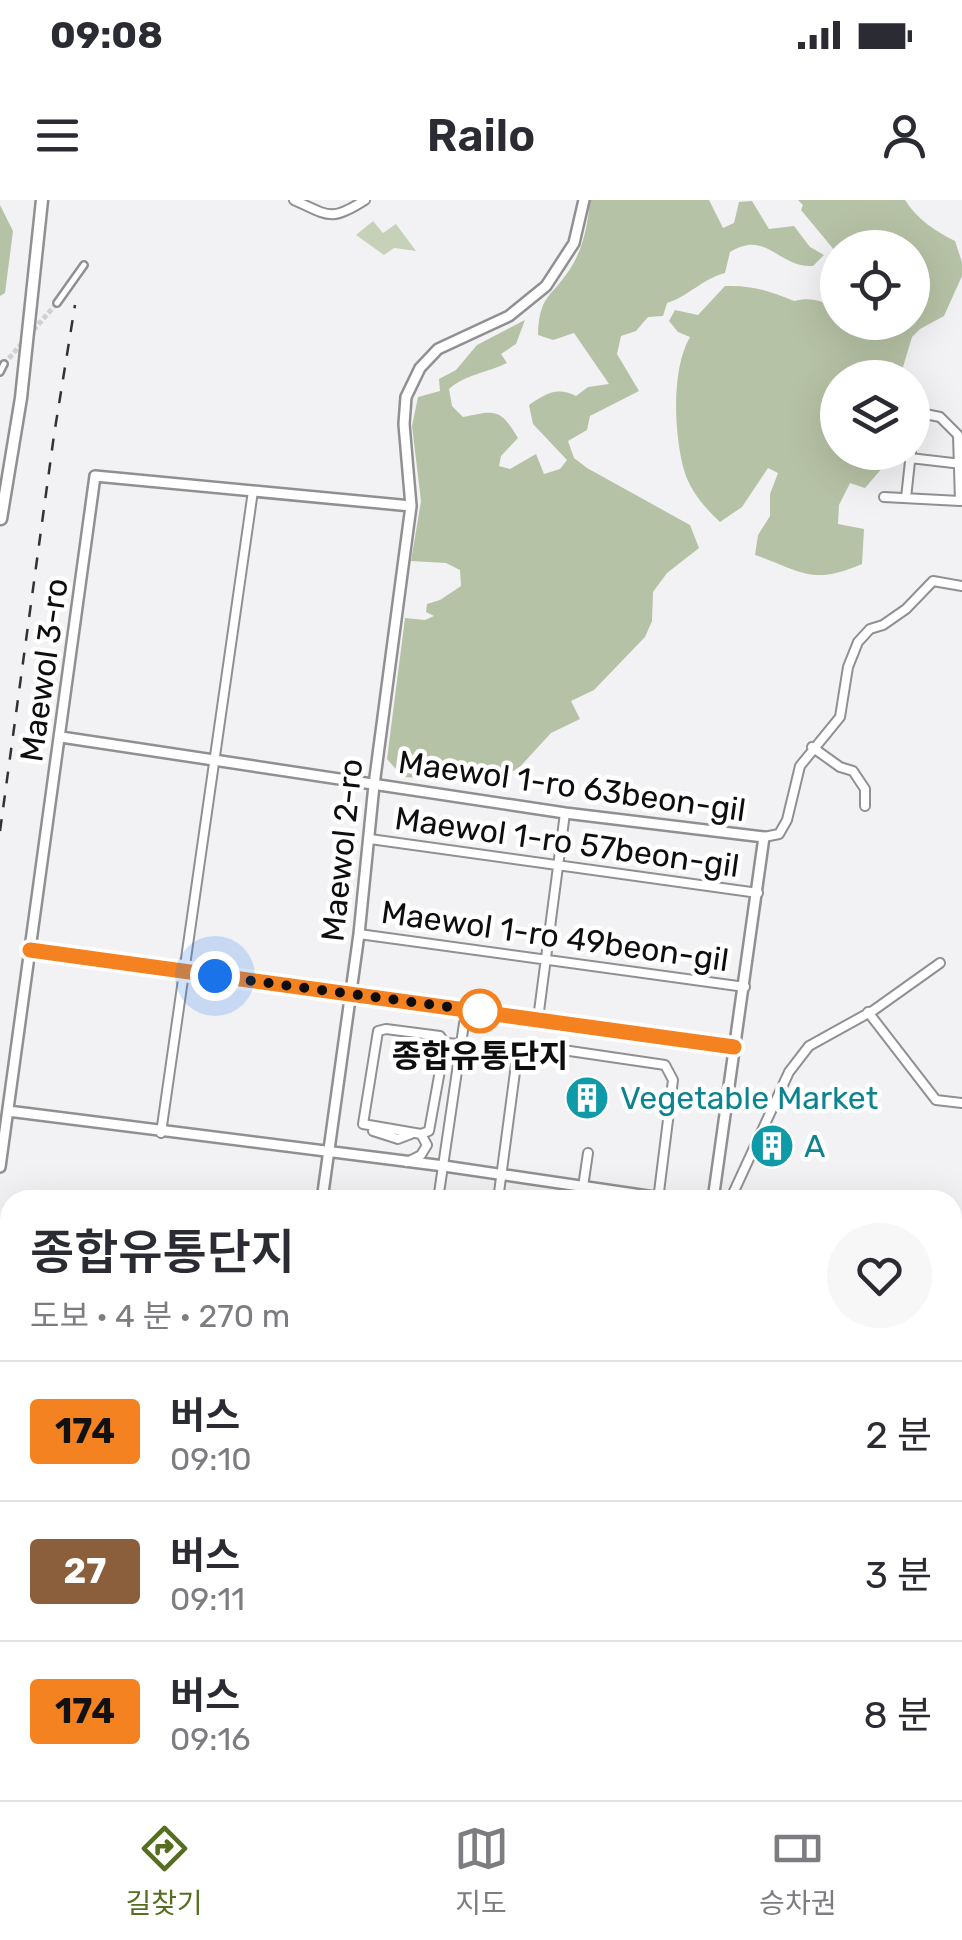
<!DOCTYPE html>
<html lang="ko">
<head>
<meta charset="utf-8">
<style>
	body { margin:0; font-family:Rubik,"Noto Sans KR",sans-serif; background:#f7f7f7; color:#2b2b33; height:100vh; display:flex; flex-direction:column; font-size:38px; white-space:nowrap }
	* { box-sizing:border-box; margin:0 }
	p { font-size:32px; color:#7c7c81 }
	.icon { flex:none; width:55px; height:55px; fill:none; stroke:currentColor; stroke-width:2; stroke-linecap:round; stroke-linejoin:round }
	.map { position:relative; flex:1; overflow:hidden }
	.side { position:absolute; left:0px; top:990px; width:962px; height:610px; display:flex; flex-direction:column; background:#fff; border-radius:30px 30px 0 0; box-shadow:0 10px 40px #0002 }
	.side>* { flex:none }
	.badge { padding:0 20px; border-radius:8px; font-size:35px; line-height:65px }
	.buttons { position:absolute; left:820px; top:30px; display:grid; gap:20px }
	.buttons a { display:grid; place-items:center; width:110px; height:110px; border-radius:50%; background:#fff; box-shadow:0 10px 40px #0002; font-size:50px }
	.you { position:absolute; width:50px; height:50px; margin:-25px; border:8px solid #fff; border-radius:50%; background:#1a73e8; box-shadow:0 0 0 15px #1a73e833 }
	.map>.badge { position:absolute; translate:-50% -50%; box-shadow:0 0 0 5px #fff }
	.round { display:grid; place-items:center; flex:none; width:105px; height:105px; border-radius:52px; background:#f7f7f7 }
	.headline { display:flex; align-items:center; justify-content:space-between; height:170px; padding:0 30px }
	h1 { font-size:48px; font-weight:600; line-height:75px }
	ul { padding:0; list-style:none }
	li { display:flex; align-items:center; gap:30px; height:140px; padding:0 30px; border-top:2px solid #e1e1e2 }
	li div { flex:1 }
	li b { display:block; font-size:38px }
	li em { font-style:normal }
	li .badge { min-width:110px; font-weight:700; text-align:center }
	.status { display:flex; justify-content:space-between; align-items:center; height:70px; padding:0 50px; background:#fff; direction:ltr }
	.status svg { height:28px; fill:currentColor }
	header { display:flex; justify-content:space-between; align-items:center; height:130px; padding:0 30px; background:#fff; font-size:45px; font-weight:600 }
	.tabs { display:flex; justify-content:space-around; align-items:center; height:140px; border-top:2px solid #e1e1e2; background:#fff; font-size:28px; color:#7c7c81 }
	.tabs a { display:grid; justify-items:center; gap:5px }
	.tabs .active { color:#556e1f }
	.map>svg:first-child { display:block }
</style>
</head>
<body>
<div class="status"><b>09:08</b><svg viewBox="0 0 49 12"><path d="M0 12V9h3v3zM5 12V6h3v6zM10 12V3h3v9zM15 12V0h3v12zM26 1h20v11H26zM47 4h2v5h-2z"/></svg></div>
<header><svg class="icon" aria-label="menu" viewBox="0 0 24 24"><path d="M4 6h16M4 12h16M4 18h16"/></svg>Railo<svg class="icon" aria-label="person" viewBox="0 0 24 24"><circle cx="12" cy="8" r="4"/><path d="M4 21q1-7 8-7t8 7"/></svg></header>
<div class="map">
<svg width="962" height="1600" viewBox="0 0 962 1600">
	<rect width="100%" height="100%" fill="#f2f2f5"/>
	<!-- green -->
	<path fill="#c7d1b8" d="M373 21 383 33 396 24 416 51 394 48 384 55 356 35Z
		M962 1538V1600H912L915 1590H952L953 1547Z"/>
	<!-- forest -->
	<path fill="#b6c2a5" d="M590 0H709L723 28 734 23 739 2 752 1 769 29 794 26 810 47 824 55 813 66C778 68 767 29 730 52L725 73C702 79 689 96 667 103L663 116 648 117 636 131 621 136 617 154 639 191 590 216 587 230 568 241 574 258 587 268 690 325 699 348 667 373 653 392 652 421 645 437 594 490 571 501 580 519 551 533 517 570 473 581 403 577 387 559 405 418 425 420 434 416 426 412 427 404 440 400 461 386 460 370 446 363 411 361 421 301 412 226 418 197 440 191 439 179 456 170 477 145 525 120 516 144 501 154 507 163C489 172 464 175 449 189L452 206 463 217C496 210 500 208 518 238L501 256 499 266 510 269 536 254 544 274 560 269 567 260 533 224 529 205C545 194 557 186 576 196L588 187 609 184 574 133 553 140 538 135C539 92 554 97 573 64 584 45 588 22 590 0Z
		M798 0H905C917 19 935 31 955 41L962 62V76L944 116 920 129 912 137 900 177 838 178V252L886 253 884 266 865 288 850 283 839 305 838 324 864 329 862 364C811 386 802 371 755 355L758 335 770 316V294L778 273 768 268 742 307 720 322C705 308 690 291 684 270 674 234 671 169 690 137L678 132 669 121 675 110 698 115 725 86C752 85 769 91 794 101 811 97 822 100 837 110L838 122H912V48H838L837 62 835 51 801 10 803 5Z
		M0 5 13 31 5 93 0 96Z
		M103 1590H601L592 1600H128Z"/>
	<g fill="none" stroke-linecap="round" stroke-linejoin="round">
		<!-- pedestrian-tunnel -->
		<path stroke="#d0d0d2" stroke-width="5" stroke-dasharray="5 2.5" stroke-linecap="butt" d="M4 164 57 103"/>
		<defs>
			<path id="pedestrian" d="M57 103 84 65
				M0 172 4 164"/>
			<path id="minor" d="M294 0C329 16 331 22 365 0
				M910 258 962 264
				M884 297 960 301 958 235 940 217 920 213 915 217 912 237
				M906 298 911 252
				M812 547 840 567 853 571 865 589V606
				M764 637 779 634 787 620 800 566 840 517 848 467 858 442 870 429 883 425 906 409 933 381 962 386
				M370 639 758 693
				M359 734 745 787
				M868 812 936 900 962 903
				M538 819 565 613
				M445 843 429 931 421 934 363 924 378 831 386 829 440 836 445 843 461 844
				M373 931 398 939 411 934
				M161 933 253 291
				M407 962 421 955 427 945 421 934
				M438 1000 466 810
				M498 1000 517 857 529 845 665 865 673 880 658 1000
				M581 1000 588 953
				M730 1000 789 872 809 846 874 810 940 763
				M952 1215 962 1224
				M0 1482 7 1486 10 1498
				M952 1536 962 1528
				M28 1590 30 1600
				M906 1600 908 1590"/>
			<path id="tertiary" d="M61 537 565 613 764 637 713 1000
				M30 749 734 847
				M8 911 444 966 675 1000
				M0 967 95 276 411 306
				M322 1000 359 734 374 585 411 306 404 224 406 197 420 168 438 149 509 116 546 86 574 43 584 0"/>
			<path id="secondary" d="M1 319 21 198 42 0
				M0 1079 10 1081
				M952 1447 962 1452"/>
		</defs>
		<!-- pedestrian casing -->
		<use href="#pedestrian" stroke="#909093" stroke-width="10"/>
		<!-- minor casing -->
		<use href="#minor" stroke="#909093" stroke-width="12"/>
		<!-- tertiary casing -->
		<use href="#tertiary" stroke="#909093" stroke-width="14"/>
		<!-- secondary casing -->
		<use href="#secondary" stroke="#909093" stroke-width="15"/>
		<!-- pedestrian -->
		<use href="#pedestrian" stroke="#fff" stroke-width="5"/>
		<!-- minor -->
		<use href="#minor" stroke="#fff" stroke-width="8"/>
		<!-- tertiary -->
		<use href="#tertiary" stroke="#fff" stroke-width="9"/>
		<!-- secondary -->
		<use href="#secondary" stroke="#fff" stroke-width="10"/>
		<!-- rail -->
		<path stroke="#323234" stroke-width="2.5" stroke-dasharray="12 12" stroke-linecap="butt" d="M0 631 54 235 75 105
			M0 1549 11 1600"/>
	</g>
	<g fill="none" stroke-linecap="round" stroke-linejoin="round">
		<defs>
			<path id="line" d="M30 750 734 847"/>
		</defs>
		<!-- line casing -->
		<use href="#line" stroke="#fff" stroke-width="22"/>
		<!-- line -->
		<use href="#line" stroke="#f58220" stroke-width="15"/>
		<!-- walk -->
		<path stroke="#0e0e0f" stroke-width="10" stroke-dasharray="0 18" d="M215 776 480 811"/>
	</g>
	<!-- icons -->
	<defs>
		<symbol id="building-disc" viewBox="-11 -11 22 22"><circle r="9.5" fill="#0f9aa8" stroke="#fff"/><path d="M-4-6H4V6H1V3H-1V6H-4ZM-2.5-4.3h1.7v1.8h-1.7ZM.8-4.3h1.7v1.8H.8ZM-2.5-1h1.7V.8h-1.7ZM.8-1h1.7V.8H.8Z" fill="#fff"/></symbol>
	</defs>
	<g fill-rule="evenodd">
		<use href="#building-disc" x="562" y="873" width="50" height="50"/>
		<use href="#building-disc" x="747" y="921" width="50" height="50"/>
	</g>
	<!-- markers -->
	<circle fill="#fff" stroke="#f58220" stroke-width="5" cx="480" cy="811" r="20"/>
	<g text-anchor="middle" dominant-baseline="central" stroke-width="9" stroke-linejoin="round" paint-order="stroke">
		<!-- street labels -->
		<g font-size="32" fill="#0e0e0f" stroke="#fff">
			<text transform="translate(44 470) rotate(-82)">Maewol 3-ro</text>
			<text transform="translate(572 586) rotate(8)">Maewol 1-ro 63beon-gil</text>
			<text transform="translate(567 642) rotate(8)">Maewol 1-ro 57beon-gil</text>
			<text transform="translate(342 650) rotate(-84)">Maewol 2-ro</text>
			<text transform="translate(555 736) rotate(8)">Maewol 1-ro 49beon-gil</text>
		</g>
		<!-- stop labels -->
		<g font-size="32" font-weight="bold" fill="#0e0e0f" stroke="#fff">
			<text x="480" y="856">종합유통단지</text>
		</g>
		<!-- culture labels -->
		<g font-size="32" fill="#0d838f" stroke="#fff" text-anchor="start">
			<text x="620" y="898">Vegetable Market</text>
			<text x="804" y="946">A</text>
		</g>
	</g>
</svg>
<div class="buttons">
<a><svg class="icon" aria-label="locate" viewBox="0 0 24 24"><circle cx="12" cy="12" r="6"/><path d="M12 2v4M12 18v4M2 12h4M18 12h4"/></svg></a>
<a><svg class="icon" aria-label="layers" viewBox="0 0 24 24"><path d="M12 4l9 5-9 5-9-5zM3 14l9 5 9-5"/></svg></a>
</div>
<div class="you" style="left:215px;top:776px"></div>
<section class="side">
<div class="headline"><div><h1>종합유통단지</h1><p>도보 · 4 분 · 270 m</p></div><a class="round"><svg class="icon" aria-label="heart" viewBox="0 0 24 24"><path d="M12 20l-8-8c-3-5 5-10 8-4 3-6 11-1 8 4z"/></svg></a></div>
<ul>
<li><span class="badge" style="background:#f58220;color:#111">174</span><div><b>버스</b><p>09:10</p></div><em>2 분</em></li>
<li><span class="badge" style="background:#8b5e3c;color:#fff">27</span><div><b>버스</b><p>09:11</p></div><em>3 분</em></li>
<li><span class="badge" style="background:#f58220;color:#111">174</span><div><b>버스</b><p>09:16</p></div><em>8 분</em></li>
</ul>
</section>
</div>
<nav class="tabs">
<a class="active"><svg class="icon" aria-label="directions" viewBox="0 0 24 24"><path d="M12 3l9 9-9 9-9-9zM9 14v-3h6M13 9l2 2-2 2"/></svg>길찾기</a>
<a><svg class="icon" aria-label="map" viewBox="0 0 24 24"><path d="M3 6l6-2 6 2 6-2v14l-6 2-6-2-6 2zM9 4v14M15 6v14"/></svg>지도</a>
<a><svg class="icon" aria-label="tickets" viewBox="0 0 24 24"><path d="M3 7h18v10H3zM15 7v10"/></svg>승차권</a>
</nav>
</body>
</html>
